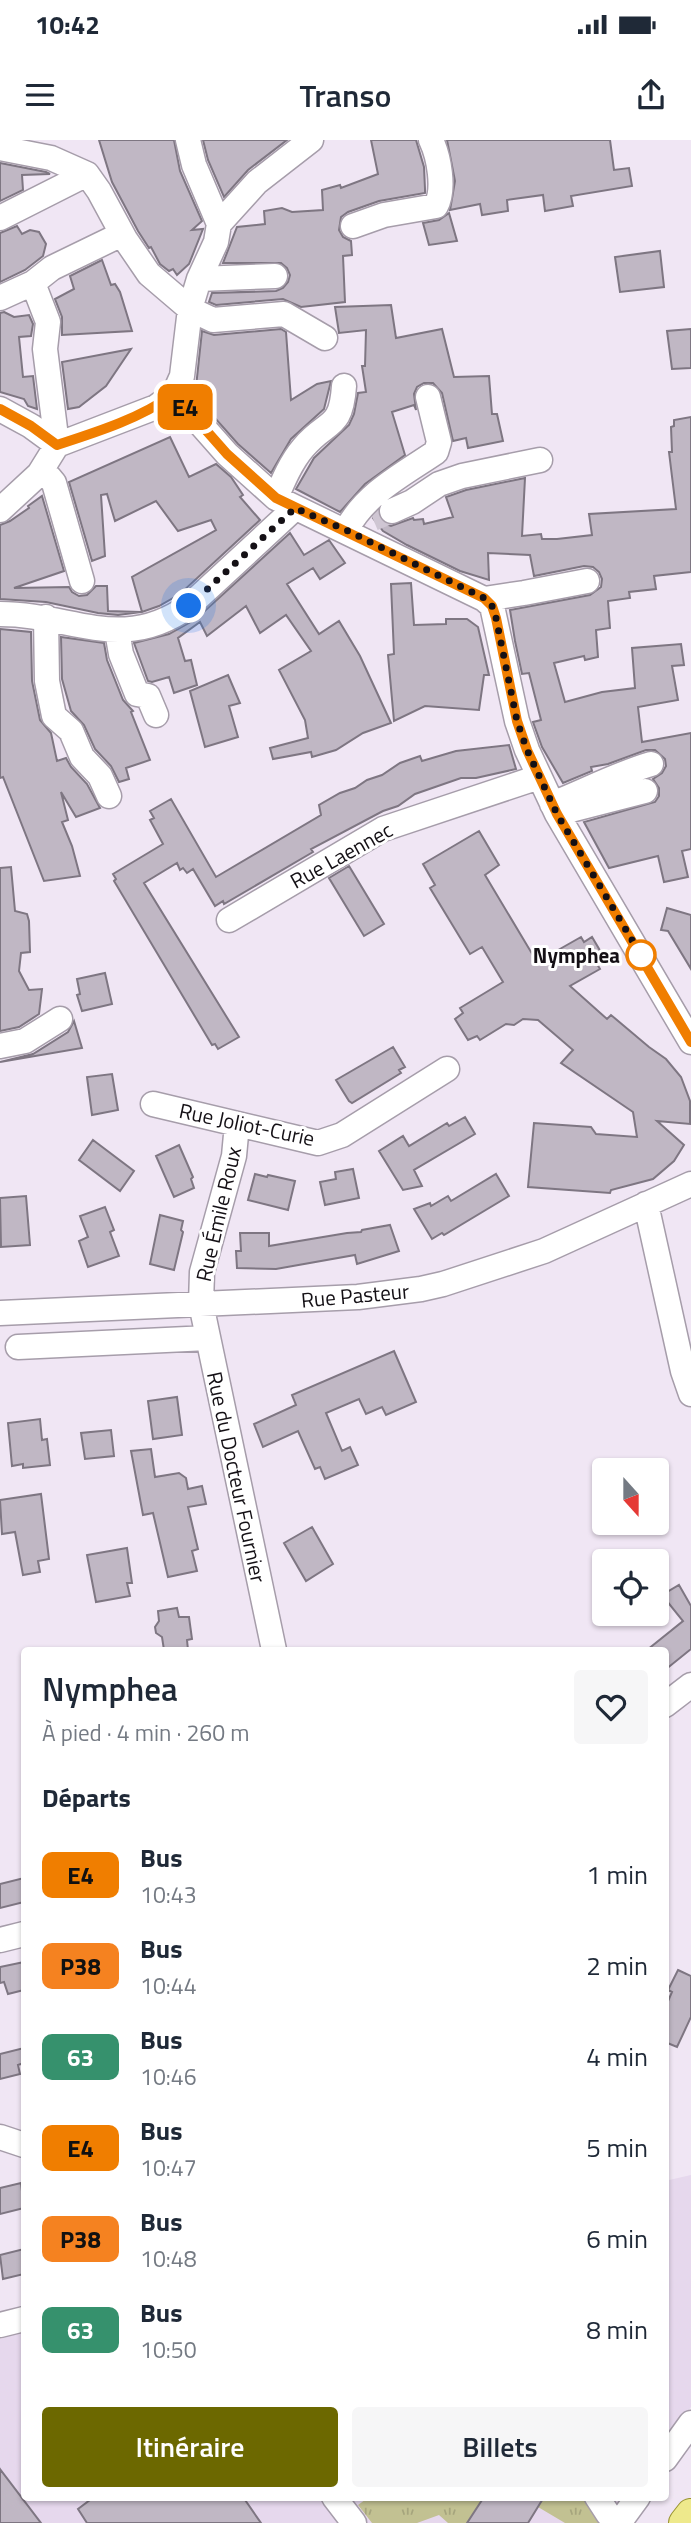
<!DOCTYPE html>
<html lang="fr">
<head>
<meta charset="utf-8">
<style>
	body { margin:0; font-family:"Titillium Web",sans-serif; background:#f6f6f7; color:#1f2937; height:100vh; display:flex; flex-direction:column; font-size:26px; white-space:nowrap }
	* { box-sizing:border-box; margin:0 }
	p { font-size:23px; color:#747a83 }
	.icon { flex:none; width:38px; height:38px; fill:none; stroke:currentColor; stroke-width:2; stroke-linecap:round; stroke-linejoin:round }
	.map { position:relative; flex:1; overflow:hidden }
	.details { position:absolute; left:21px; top:1507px; width:648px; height:854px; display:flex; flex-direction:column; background:#fff; border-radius:7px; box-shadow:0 2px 5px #0004 }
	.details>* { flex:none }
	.badge { padding:0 14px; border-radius:10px; font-size:24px; line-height:46px }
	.needle { width:46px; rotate:159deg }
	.buttons { position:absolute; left:592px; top:1318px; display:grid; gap:14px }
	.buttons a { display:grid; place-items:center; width:77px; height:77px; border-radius:7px; background:#fff; box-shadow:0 2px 5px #0004; font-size:35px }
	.you { position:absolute; width:35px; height:35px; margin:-18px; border:5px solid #fff; border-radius:50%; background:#1a73e8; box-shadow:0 0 0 10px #1a73e833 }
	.map>.badge { position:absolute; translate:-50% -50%; box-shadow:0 0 0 4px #fff }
	h2 { padding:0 21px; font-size:26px; line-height:63px }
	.round { display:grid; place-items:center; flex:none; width:74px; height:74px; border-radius:7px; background:#f6f6f7 }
	.head { display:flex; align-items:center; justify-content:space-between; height:119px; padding:0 21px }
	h1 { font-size:33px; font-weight:600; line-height:52px }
	.cta { display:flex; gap:14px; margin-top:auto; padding:14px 21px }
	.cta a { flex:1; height:80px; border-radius:7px; background:#6c6800; color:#fff; font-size:28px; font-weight:600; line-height:80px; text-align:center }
	.cta a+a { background:#f6f6f7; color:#1f2937 }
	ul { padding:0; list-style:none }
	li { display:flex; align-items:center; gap:21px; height:91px; padding:0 21px }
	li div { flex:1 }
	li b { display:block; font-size:26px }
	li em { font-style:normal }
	li .badge { min-width:77px; font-weight:700; text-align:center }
	.status { display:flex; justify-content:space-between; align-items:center; height:49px; padding:0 35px; background:#fff; direction:ltr }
	.status svg { height:19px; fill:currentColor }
	header { display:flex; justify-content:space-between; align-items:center; height:91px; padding:0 21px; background:#fff; font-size:32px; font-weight:600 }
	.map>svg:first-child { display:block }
</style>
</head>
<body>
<div class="status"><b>10:42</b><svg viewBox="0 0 49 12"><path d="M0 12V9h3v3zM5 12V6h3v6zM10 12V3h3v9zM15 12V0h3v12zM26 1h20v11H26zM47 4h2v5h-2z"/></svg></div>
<header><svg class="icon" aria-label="menu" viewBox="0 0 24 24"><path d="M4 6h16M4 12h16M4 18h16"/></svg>Transo<svg class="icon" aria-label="share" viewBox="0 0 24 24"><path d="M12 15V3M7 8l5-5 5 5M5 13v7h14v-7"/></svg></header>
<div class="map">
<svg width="691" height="2383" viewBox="0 0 691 2383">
	<defs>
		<pattern id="grass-tufts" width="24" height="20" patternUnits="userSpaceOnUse" patternTransform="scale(1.75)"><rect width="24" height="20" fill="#c2c192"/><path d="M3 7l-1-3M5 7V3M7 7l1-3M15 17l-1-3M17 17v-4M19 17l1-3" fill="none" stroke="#a6a57d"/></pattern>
	</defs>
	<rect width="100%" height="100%" fill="#f0e6f4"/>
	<!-- built -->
	<path fill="#e6d8ed" d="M691 2035V2267L665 2302V2041Z
		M24 2192V2357H625L605 2383H0V2199Z"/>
	<!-- grass -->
	<path fill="url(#grass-tufts)" d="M369 2357H484L467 2383H448L439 2375 417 2383H372L358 2365Z
		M544 2357H587L603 2383H565L538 2367Z"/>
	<!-- building -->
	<path fill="#c0b7c4" stroke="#7e7682" stroke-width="2" d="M99 0H174L180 31 202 81 192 90 203 89 189 124 177 135 173 129 169 131 160 124 151 107 149 108 138 91 112 42Z
		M203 0H287L248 30 224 57 208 20Z
		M371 0H416L424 27 425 49V53L379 61 348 72 341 77 339 90 343 97 351 101 352 115 343 116 345 162 301 167 283 159 216 165 209 162 212 153 276 151 283 148 288 142 290 135 287 128 281 123H223L237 87 265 84 264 71 282 68 292 72 323 70 322 50 340 45 341 48 378 34Z
		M447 0H610L614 30 629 28 632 46 571 56 573 66 545 71 543 55 507 60 508 71 482 75 480 64 450 70 455 41Z
		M0 23 46 32 50 34 22 35 23 50 0 61Z
		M449 73 457 101 429 105 423 83 439 80Z
		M17 86 22 94 30 90 39 92 46 104 43 116 25 130 0 142V93Z
		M660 111 664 147 620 152 615 117Z
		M102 120 111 145 115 144 120 152 132 191 62 195V177L55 159 74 149 70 136Z
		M391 165 396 198 442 189 454 237 489 236 492 274H497L503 301 468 308 466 298 453 301 442 253 433 243H424L417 247 414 254 416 270 414 265 392 272 405 315 365 344 340 372 296 349 314 318 349 285 354 274 358 253 366 252 362 226H365L366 190 339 193 335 167Z
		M4 172 14 177 29 175 33 184 31 196 19 197 23 237 33 236 37 269 28 266 24 259 0 252V173Z
		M281 189 286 192 291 260 317 244 331 241 324 269 291 299 271 333 238 304 206 268 196 247 202 191 214 195Z
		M691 189V228L672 229 667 191Z
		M131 209 106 246 79 267 68 269 62 222Z
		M691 277V432L654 436 656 449 629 452 630 458 608 461 610 488 596 490 598 517 585 520 584 516 554 523 565 562 602 552 635 548 632 508 681 504 684 525 672 526 678 560 638 567 642 602 691 593V709L682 711 688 737 664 742 658 716 609 728 584 682 655 662 659 656V648L653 639 662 633 666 626 665 619 655 610H646L608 624 591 627 592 631 563 643 542 607 533 582 541 580 529 533 522 534 515 501 510 470 590 455 601 447 602 439 599 432 593 427 584 426 534 436 530 415 488 413 489 440 460 431 407 405 383 391 373 378 378 373 383 383 391 386 413 378 414 380 423 379 424 384 453 377 446 357 466 350 525 338 522 396 541 394 542 399H557L592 395 589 374 676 369 669 312H672L671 287 674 286V280Z
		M170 297 189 337 216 324 231 337 243 355 240 357 260 380 180 454 159 466 142 472 132 437 216 390 211 380 178 391 156 361 115 381 107 354 101 355 105 416 92 421 69 342Z
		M42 356 64 431 14 448 69 447 72 452 79 456 87 455 96 446H107L108 471 141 472 118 475 98 473 46 462 0 459V385L10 381 29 368 28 366Z
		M290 393 304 415 329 400 345 423 320 439 313 428 287 444 319 494 339 481 360 516 391 583 363 593 336 610 312 617 311 612 273 619 270 608 308 598 305 580 279 530 311 511 286 475 260 493 246 466 207 496 200 482 178 498 185 521 191 520 197 545 174 553 169 537 152 542 148 541 134 503 169 494 196 479Z
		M411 443 414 485 446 484V479H467L478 487 489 535H484L479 570 425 566 394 581 388 515 394 514 391 444Z
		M0 489 31 492 32 541 40 580 51 593 57 621 66 618 71 627 87 644 100 668 76 677 61 652 68 680 62 682 72 706 80 736 44 741 3 637 0 638Z
		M61 497 104 503 107 520 123 560 133 571 131 572 150 620 126 628 129 639 119 642 111 626 95 609 84 585 71 571 62 539Z
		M228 535 240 563 229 566 238 597 205 607 190 551Z
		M509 605 516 629 476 638H461L415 654 398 666 383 671 311 709 313 712 224 764 223 761 215 766 193 729 187 733 183 728 180 730 177 723 144 743 239 897 218 909 215 904 212 905 114 741 116 739 113 734 163 704 150 680 154 678 150 671 171 659 216 737 321 675 319 665 340 653 355 648 367 640 382 635 400 623 420 616 422 621 456 611Z
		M479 691 499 725 485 735 537 822 581 797 584 802 592 797 605 819 597 824 600 829 570 846 607 879 611 875 649 907 666 919 681 937 690 961V984L657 981 684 1005 674 1021 653 1039 611 1050 610 1053 528 1047 534 983 591 987 596 994 637 997 633 972 561 923 573 910 538 880 523 879 514 885 506 884 480 900 477 896 468 900 455 879 463 873 460 868 503 842 482 807 470 814 430 748 435 745 423 724Z
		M349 726 384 784 364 796 329 738Z
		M11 727 15 771 27 774 29 781 30 812 21 813 19 831 29 850 42 849 39 874 19 887 0 891V728Z
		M667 768 691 775V829L668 791 661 790Z
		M105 833 112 864 82 871 77 855 80 854 77 839Z
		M74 881 82 908 0 922 33 914 68 892Z
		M393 907 405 927 399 930 401 933 352 963 349 961 336 940Z
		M112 934 118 970 92 975 87 937Z
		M465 977 475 994 414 1030 422 1046 403 1050 379 1011 403 996 409 1006 447 983 449 986Z
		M93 1000 134 1031 120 1051 79 1020Z
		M179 1005 193 1037 191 1039 194 1048 174 1057 156 1016Z
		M353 1029 359 1058 325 1065 320 1042 336 1039 335 1032Z
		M255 1034 267 1037 268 1035 295 1041 288 1070 248 1060Z
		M496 1034 509 1056 444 1095 442 1093 432 1099 414 1069 430 1063 431 1066 448 1056 451 1061Z
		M26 1056 30 1105 1 1107 0 1058Z
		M105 1067 114 1090 110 1092 119 1116 88 1127 79 1101 88 1097 80 1076Z
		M160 1075 183 1081 181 1090 183 1092 174 1130 150 1124Z
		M390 1085 399 1111 357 1124 355 1115 276 1129 237 1128 236 1111H241L240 1093H269V1106L347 1093 361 1092 362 1090Z
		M394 1211 416 1262 386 1275 382 1267 366 1274 359 1259 326 1273 342 1311 350 1307 358 1325 325 1339 320 1327 315 1329 298 1291 263 1307 254 1284 296 1265 292 1255Z
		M177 1257 182 1295 153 1299 148 1261Z
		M40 1279 42 1300 47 1299 50 1325 23 1328V1324L12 1326 8 1283Z
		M111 1290 114 1316 85 1319 81 1293Z
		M151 1309 155 1337 179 1333 186 1338 188 1349 202 1346 206 1364 188 1367 198 1409 192 1411 197 1431 168 1437 153 1373 143 1375 131 1311Z
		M41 1354 49 1419 38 1421 40 1432 23 1435 15 1392 2 1394 0 1360Z
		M312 1387 333 1424 306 1441 284 1403Z
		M127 1408 132 1443H127L130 1456 96 1462 87 1415Z
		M679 1445 691 1466V1509L665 1530V1510H647L683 1481 662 1455Z
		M177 1468 179 1477H189L192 1499 187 1500 188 1510H164L162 1497 156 1493 155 1487 159 1481 158 1471Z
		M24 1738V1762L0 1768V1744Z
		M24 1822V1850L8 1854 4 1842 0 1843V1827Z
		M678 1830 691 1836V1877L677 1907 665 1902V1868L672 1852 668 1850Z
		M24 1908V1923L18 1925 20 1934 0 1939V1914Z
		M21 2043 24 2068 0 2074V2048Z
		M24 2109V2134L3 2139 0 2115Z
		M0 2329 41 2383H0Z
		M94 2357H243L261 2383H87L78 2369Z
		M484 2357H544L528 2383H467Z"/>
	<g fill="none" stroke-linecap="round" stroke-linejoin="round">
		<!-- minor-tunnel -->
		<path stroke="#cfc6d3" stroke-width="24" stroke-dasharray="24 12" stroke-linecap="butt" d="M373 379 392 371"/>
		<defs>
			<path id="minor" d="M188 0 194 25 219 84
				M0 8 51 18 87 34 99 51 125 99 149 134 190 169 213 180 284 174 325 198
				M0 78 87 34
				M353 86 384 75 436 66C445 49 439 17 431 0
				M199 139 275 136
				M33 143 48 182 45 209 57 305
				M0 158 33 143 52 128 122 94
				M174 254 227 314 276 358 484 459 492 466 517 581 527 610 557 674 691 902
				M0 269 31 286 57 305
				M39 334 49 337 54 343 82 441
				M276 358C283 341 291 322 303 308 327 279 341 291 344 246
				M0 370 39 334 57 305 156 267 174 254 182 236 190 169 199 139 216 102 219 84 257 42 311 0
				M392 371 412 362 439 344 462 336 540 320
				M346 390C366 353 402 335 436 312L439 302 428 257
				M484 459 524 453 587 441
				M0 474C71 474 122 514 189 466L295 368
				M46 477 47 541 54 576 71 591 82 617 100 636 109 656
				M117 491 121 514 137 554 148 556 156 575
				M552 664C585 651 617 634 651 624
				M571 670 645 651
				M229 780 383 689 539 637
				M0 906 25 901 60 879
				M153 964 318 1003 342 995 447 929
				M237 984 234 1016 202 1132 201 1164 274 1510
				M646 1064 683 1231 691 1254
				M0 1173 358 1157 421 1149 443 1144 544 1111 691 1044
				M18 1207 208 1198
				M665 1565 691 1545
				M0 1800 24 1794
				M0 1997 24 2005
				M0 2185 24 2179
				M665 2319 691 2283
				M334 2357 354 2383
				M597 2357 608 2374 618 2383
				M619 2383 638 2357"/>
			<path id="major" d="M684 2383 691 2374"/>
		</defs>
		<!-- minor casing -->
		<use href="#minor" stroke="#a69daa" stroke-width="27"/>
		<!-- major casing -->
		<use href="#major" stroke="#9a9431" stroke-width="32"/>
		<!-- minor -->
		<use href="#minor" stroke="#fff" stroke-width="24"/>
		<!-- major -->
		<use href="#major" stroke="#eee98c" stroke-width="30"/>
	</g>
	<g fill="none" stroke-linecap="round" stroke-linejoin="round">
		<defs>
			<path id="line" d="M0 269 31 286 57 305C97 292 139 279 174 254L227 314 276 358 484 458 492 466 496 478 517 581 527 610 557 674 691 902"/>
		</defs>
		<!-- line casing -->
		<use href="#line" stroke="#fff" stroke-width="16"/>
		<!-- line -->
		<use href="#line" stroke="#f07e00" stroke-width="10"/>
		<!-- walk -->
		<path stroke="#141015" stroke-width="7" stroke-dasharray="0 12.6" d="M189 466 295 368 346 390 484 458 492 466 496 478 517 581 527 610 557 674 641 815"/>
	</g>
	<!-- markers -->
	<circle fill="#fff" stroke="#f07e00" stroke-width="3.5" cx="641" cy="815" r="14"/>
	<g text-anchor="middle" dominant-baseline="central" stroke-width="6" stroke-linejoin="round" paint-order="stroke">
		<!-- street labels -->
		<g font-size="21" fill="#141015" stroke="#fff">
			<text transform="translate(341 715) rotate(-29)">Rue Laennec</text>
			<text transform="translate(247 984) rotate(12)">Rue Joliot-Curie</text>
			<text transform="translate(218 1074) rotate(-77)">Rue Émile Roux</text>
			<text transform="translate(355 1155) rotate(-5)">Rue Pasteur</text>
			<text transform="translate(237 1337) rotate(78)">Rue du Docteur Fournier</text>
		</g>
		<!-- stop labels -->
		<g font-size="21" font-weight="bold" fill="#141015" stroke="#fff" text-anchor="end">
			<text x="620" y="815">Nymphea</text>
		</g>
	</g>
</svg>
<div class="buttons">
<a><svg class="needle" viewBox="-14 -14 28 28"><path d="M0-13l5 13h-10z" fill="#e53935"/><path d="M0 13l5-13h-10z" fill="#747a83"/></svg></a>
<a><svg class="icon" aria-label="locate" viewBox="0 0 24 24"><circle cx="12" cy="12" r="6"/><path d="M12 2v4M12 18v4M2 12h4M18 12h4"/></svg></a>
</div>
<div class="you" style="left:189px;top:466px"></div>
<b class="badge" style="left:185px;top:267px;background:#f07e00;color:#111">E4</b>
<section class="details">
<div class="head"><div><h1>Nymphea</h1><p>À pied · 4 min · 260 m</p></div><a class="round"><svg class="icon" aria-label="heart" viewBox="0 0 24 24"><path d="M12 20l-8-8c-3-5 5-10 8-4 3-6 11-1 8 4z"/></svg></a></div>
<h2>Départs</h2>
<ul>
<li><span class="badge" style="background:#f07e00;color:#111">E4</span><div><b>Bus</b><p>10:43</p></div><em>1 min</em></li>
<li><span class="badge" style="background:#f58220;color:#111">P38</span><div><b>Bus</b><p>10:44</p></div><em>2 min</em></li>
<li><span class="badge" style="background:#36916d;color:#fff">63</span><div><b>Bus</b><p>10:46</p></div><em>4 min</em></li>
<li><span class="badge" style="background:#f07e00;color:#111">E4</span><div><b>Bus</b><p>10:47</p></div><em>5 min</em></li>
<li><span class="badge" style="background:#f58220;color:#111">P38</span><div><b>Bus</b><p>10:48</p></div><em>6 min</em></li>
<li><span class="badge" style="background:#36916d;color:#fff">63</span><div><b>Bus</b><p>10:50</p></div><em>8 min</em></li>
</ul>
<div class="cta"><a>Itinéraire</a><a>Billets</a></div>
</section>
</div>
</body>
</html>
